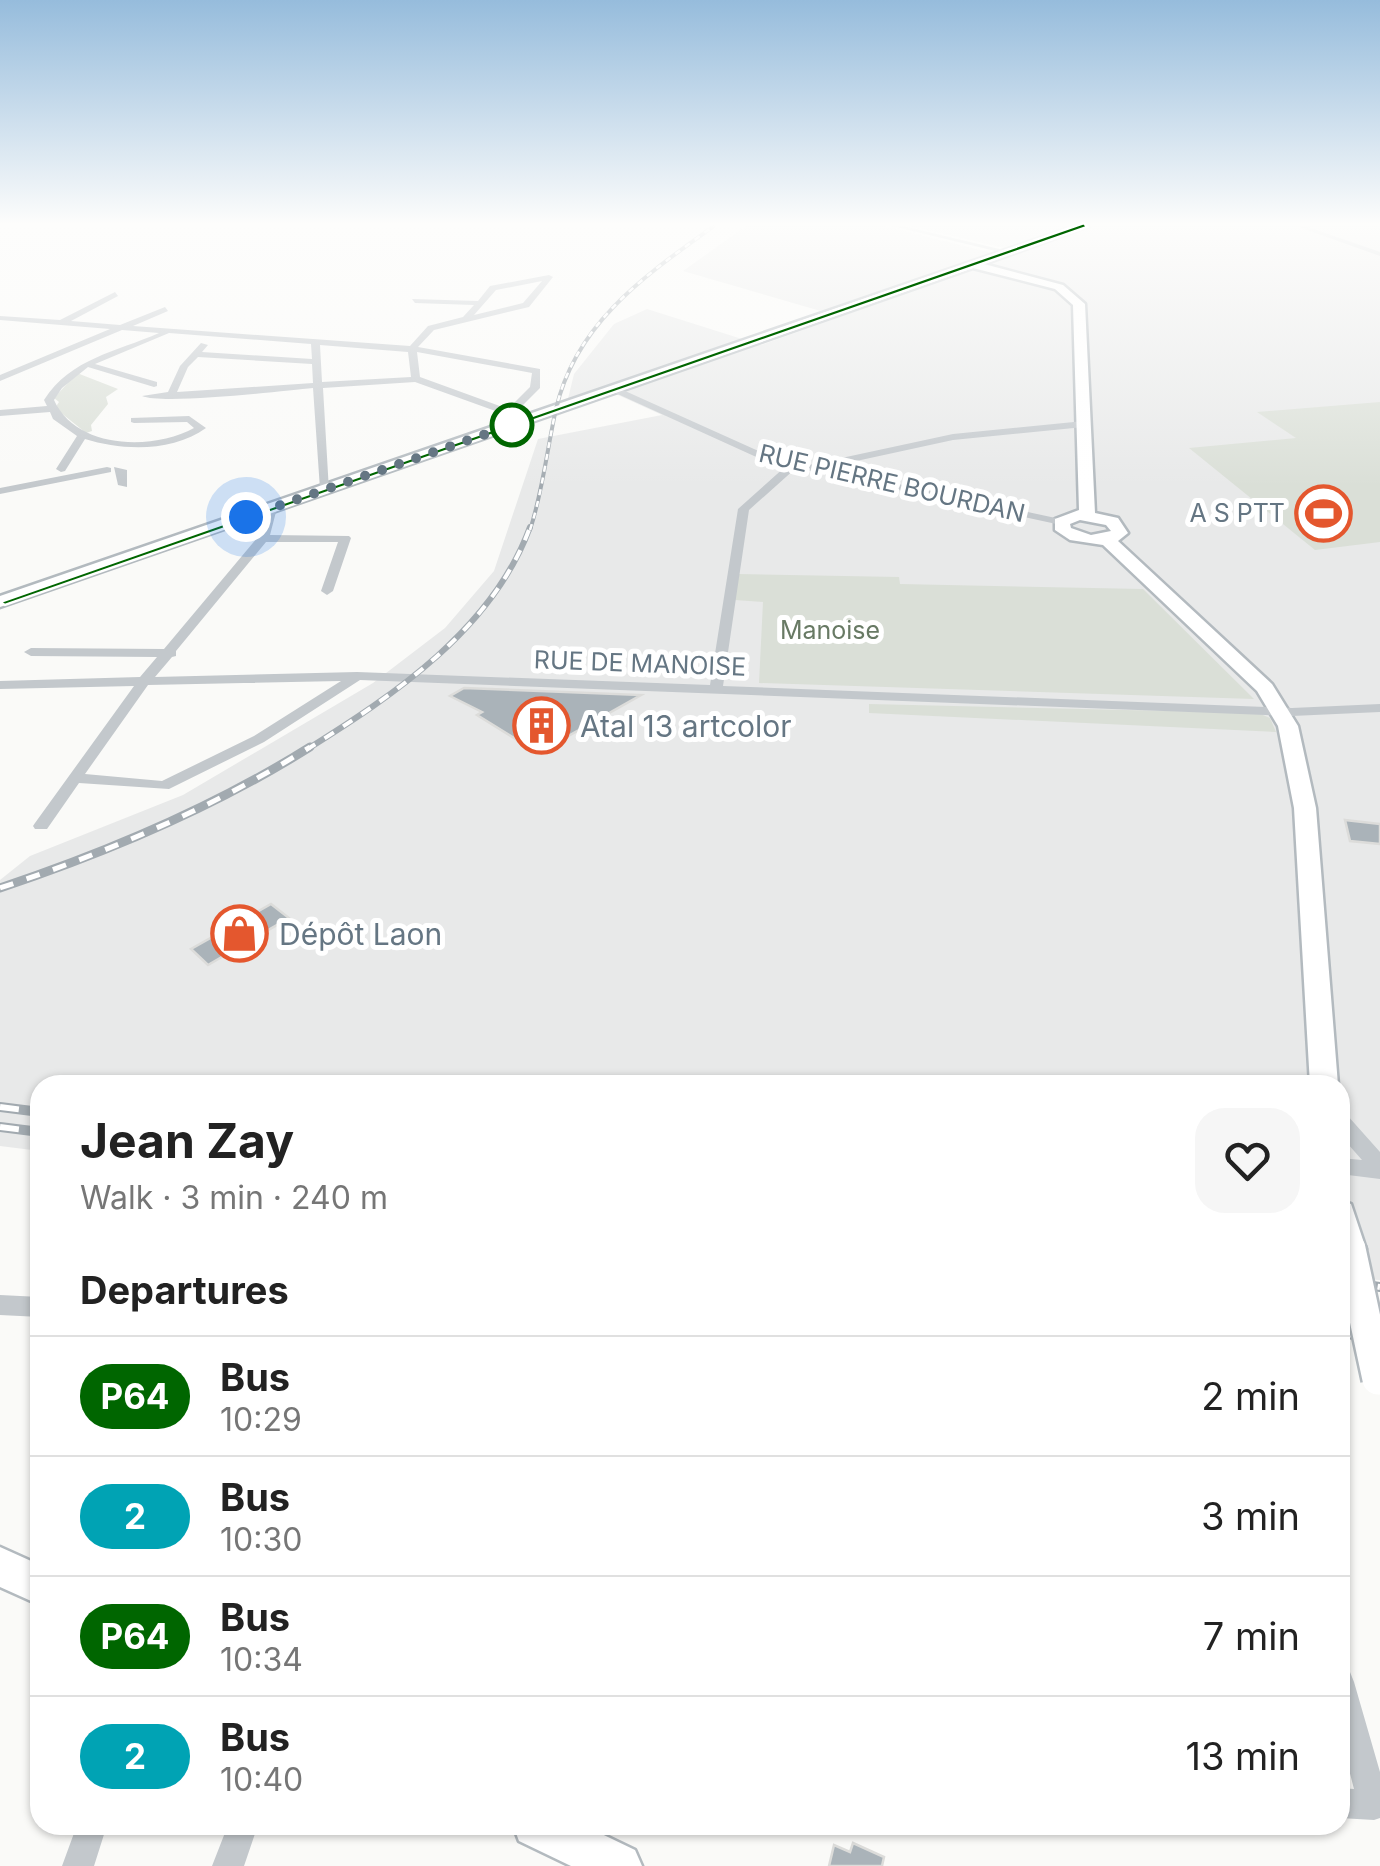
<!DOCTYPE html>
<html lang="en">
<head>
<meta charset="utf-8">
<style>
	body { margin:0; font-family:Inter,sans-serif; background:#f6f6f6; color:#222; height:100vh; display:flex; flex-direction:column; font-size:38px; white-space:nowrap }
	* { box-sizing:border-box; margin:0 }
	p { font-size:32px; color:#767676 }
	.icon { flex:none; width:55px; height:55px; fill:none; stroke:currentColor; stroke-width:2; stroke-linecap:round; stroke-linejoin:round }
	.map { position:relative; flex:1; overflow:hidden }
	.panel { position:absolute; left:30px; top:1075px; width:1320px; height:760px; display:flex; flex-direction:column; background:#fff; border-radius:30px; box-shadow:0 2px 8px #0004 }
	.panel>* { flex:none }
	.badge { padding:0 20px; border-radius:32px; font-size:35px; line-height:65px }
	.you { position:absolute; width:50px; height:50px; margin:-25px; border:8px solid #fff; border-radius:50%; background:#1a73e8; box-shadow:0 0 0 15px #1a73e833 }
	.map>.badge { position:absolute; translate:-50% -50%; box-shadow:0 0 0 5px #fff }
	h2 { padding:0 50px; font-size:38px; line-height:90px }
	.round { display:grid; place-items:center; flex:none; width:105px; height:105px; border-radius:30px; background:#f6f6f6 }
	.overview { display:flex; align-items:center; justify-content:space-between; height:170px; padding:0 50px }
	h1 { font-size:48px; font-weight:700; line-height:75px }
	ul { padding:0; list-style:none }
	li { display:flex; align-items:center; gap:30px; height:120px; padding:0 50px; border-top:2px solid #e0e0e0 }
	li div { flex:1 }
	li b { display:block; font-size:38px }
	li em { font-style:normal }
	li .badge { min-width:110px; font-weight:700; text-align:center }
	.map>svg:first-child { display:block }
</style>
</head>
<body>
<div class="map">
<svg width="1380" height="1866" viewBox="0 0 1380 1866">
	<rect width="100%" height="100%" fill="#fafaf8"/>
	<!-- built -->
	<path fill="#e8e9e9" d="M746 226H884L992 253 824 312 683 271Z
		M910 226H1380V1280L1340 1278V1085H40V1151L0 1146V880L30 856 183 795 373 683 445 628 494 571 538 439 662 415 607 390 567 403 574 374 614 324 647 309 761 345 1021 252Z"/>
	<!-- green -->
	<path fill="#dadfd7" d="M77 373 118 389 106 397 108 404 91 425 92 431 86 433 55 408 59 402 54 398Z
		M1380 402V542L1315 550 1189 448 1296 438 1257 412Z
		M738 574 899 577 900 584 1143 589 1254 699 759 683 763 602 735 600Z
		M869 704 1258 713 1270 718 1276 732 869 713Z"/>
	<!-- building -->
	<path fill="#aab3b9" stroke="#dcdcda" stroke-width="2.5" d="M464 688 641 695 538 753 477 715 482 712 450 696Z
		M1345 820 1380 824V844L1350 841Z
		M271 904 289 918 208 965 191 949Z
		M853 1843 884 1857 882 1866H829L834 1845 850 1852Z"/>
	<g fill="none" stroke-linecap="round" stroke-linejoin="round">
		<defs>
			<path id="secondary" d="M1075 226H1089L984 264 1063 285 1085 304 1095 513 1118 518 1128 533 1118 541 1272 684 1298 726 1316 808 1338 1085H1310L1294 808 1278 726 1257 691 1103 545 1070 540 1055 530V519L1079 510 1073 305 1055 289 973 268 0 607V596ZM1080 520 1106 525 1111 531 1091 535 1071 528 1070 524Z
				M1340 1200 1351 1204 1366 1249 1361 1259 1350 1263 1340 1259Z
				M0 1547 40 1565V1605L0 1587Z
				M513 1825H583L635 1850 642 1866H571L519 1841Z"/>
		</defs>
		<!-- secondary casing -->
		<use href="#secondary" stroke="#b3babf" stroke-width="5"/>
		<!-- street -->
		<path fill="#c3c8cc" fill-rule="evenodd" d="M892 226H903L1016 253 1012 255Z
			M1296 226H1305L1380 252V256Z
			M549 275 553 277 529 307 434 330 418 347 540 369V388L516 412 524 415V419H518L415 382 323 388 329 491 320 489 313 388C282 391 163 405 142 396L168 392 180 366 201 343 208 345 202 352 312 359 311 344 169 333 95 364 157 382V386L154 387 88 367 62 388 54 400C76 449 152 451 194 428L187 422 134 423 131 422V418L189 416 206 428C173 452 123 451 85 439L65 471 61 472 56 469 77 436 53 419 50 412 0 416V410L47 406 44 400C71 358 116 352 159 333L122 330 0 381V375L110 329 0 320V316L60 320 115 292 118 296 71 321 120 325 165 307 168 311 133 326 410 346 428 326 463 317 474 305 415 303 412 299 478 301 490 286ZM542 281 523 303 474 315 496 290ZM320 345 408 352 411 377 322 382ZM417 352 532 373 530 387 508 409 420 377ZM198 357 312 364 313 383 177 392 188 367Z
			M614 386 772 457 809 465 953 434 1084 421 1089 424 1084 427 953 440 824 468 1065 520V524L1061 525 796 468 749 510 723 686 1292 708 1380 704V712L1292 716 360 680 264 742 169 789 79 783 47 829H35L33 826 35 823 134 686 0 689V681L140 677 157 657 31 656 24 652 31 648 164 649 257 538 265 508 271 505 277 508 270 535 349 536 351 538 333 591 327 595 321 591 338 542H266L176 651V656L172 657 155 677 357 672 710 685 738 509 786 466 765 461 611 391 609 389ZM341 681 254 736 162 781 85 774 148 685Z
			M107 467 111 468V472L0 494V488Z
			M114 467 127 470V487L118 485Z
			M1340 1113 1347 1115 1380 1152V1179L1340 1174V1158L1362 1160 1340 1135Z
			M0 1295 40 1297V1317L0 1315Z
			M1340 1668 1350 1672 1354 1682 1380 1772V1818L1374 1820 1340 1818V1788L1354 1789 1340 1735Z
			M77 1825H107L94 1866H62Z
			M228 1825H258L244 1866H212Z"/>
		<!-- secondary -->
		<use href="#secondary" fill="#fff" fill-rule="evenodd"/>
		<defs>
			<path id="rail-far3" d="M530 530C543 490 547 449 556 409 576 322 646 275 714 226"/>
			<path id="rail-far2" d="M306 750C394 695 493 629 530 527"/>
			<path id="rail-far1" d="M0 888C108 852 213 808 310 747"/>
			<path id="rail" d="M0 1107 40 1112
				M0 1127 40 1132
				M1340 1281 1380 1287
				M1340 1332 1380 1341"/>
		</defs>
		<!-- rail-far3 casing -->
		<use href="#rail-far3" stroke="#a2aab0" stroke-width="4"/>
		<!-- rail-far2 casing -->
		<use href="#rail-far2" stroke="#a2aab0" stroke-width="6"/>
		<!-- rail-far1 casing -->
		<use href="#rail-far1" stroke="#a2aab0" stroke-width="9"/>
		<!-- rail casing -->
		<use href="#rail" stroke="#a2aab0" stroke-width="10"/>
		<!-- rail-far3 -->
		<use href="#rail-far3" stroke="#fff" stroke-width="2.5" stroke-dasharray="6" stroke-linecap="butt"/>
		<!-- rail-far2 -->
		<use href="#rail-far2" stroke="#fff" stroke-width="4" stroke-dasharray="11" stroke-linecap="butt"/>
		<!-- rail-far1 -->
		<use href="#rail-far1" stroke="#fff" stroke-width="5" stroke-dasharray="14" stroke-linecap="butt"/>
		<!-- rail -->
		<use href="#rail" stroke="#fff" stroke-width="6" stroke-dasharray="19" stroke-linecap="butt"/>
		<defs>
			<path id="secondary-bridge" d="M1350 1249 1378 1379"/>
		</defs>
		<!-- secondary-bridge casing -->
		<use href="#secondary-bridge" stroke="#b3babf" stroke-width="36" stroke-linecap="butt"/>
		<!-- secondary-bridge -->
		<use href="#secondary-bridge" stroke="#fff" stroke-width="31"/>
	</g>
	<!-- sky -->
	<linearGradient id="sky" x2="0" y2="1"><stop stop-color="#96bcdc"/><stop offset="0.46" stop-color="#fdfdfc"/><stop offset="1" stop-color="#fdfdfc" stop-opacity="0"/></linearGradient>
	<rect width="1380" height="487" fill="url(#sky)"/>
	<!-- line -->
	<path fill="#060" stroke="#fff" stroke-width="2.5" d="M1084 223 1087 227 5 605 0 602Z"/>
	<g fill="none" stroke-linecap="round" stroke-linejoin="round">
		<!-- walk -->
		<path stroke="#657683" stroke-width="10" stroke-dasharray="0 18" d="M246 517 512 425"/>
	</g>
	<!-- icons -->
	<defs>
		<symbol id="stadium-ring" viewBox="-11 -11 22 22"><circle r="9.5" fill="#fff" stroke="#e4572e" stroke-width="1.5"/><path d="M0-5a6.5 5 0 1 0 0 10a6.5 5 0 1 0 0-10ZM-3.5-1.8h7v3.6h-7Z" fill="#e4572e"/></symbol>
		<symbol id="building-ring" viewBox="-11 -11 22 22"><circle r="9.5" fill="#fff" stroke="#e4572e" stroke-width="1.5"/><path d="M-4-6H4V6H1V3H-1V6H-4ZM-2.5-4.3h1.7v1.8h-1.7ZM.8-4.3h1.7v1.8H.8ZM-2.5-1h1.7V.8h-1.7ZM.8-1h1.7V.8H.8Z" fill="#e4572e"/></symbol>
		<symbol id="shop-ring" viewBox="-11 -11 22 22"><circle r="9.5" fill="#fff" stroke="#e4572e" stroke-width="1.5"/><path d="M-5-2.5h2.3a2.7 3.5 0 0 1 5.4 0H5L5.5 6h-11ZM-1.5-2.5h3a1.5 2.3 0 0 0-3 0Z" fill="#e4572e"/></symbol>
	</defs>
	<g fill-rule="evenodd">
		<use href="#stadium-ring" x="1292" y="482" width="63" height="63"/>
		<use href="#building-ring" x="510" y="694" width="63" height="63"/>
		<use href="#shop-ring" x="208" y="902" width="63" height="63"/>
	</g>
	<!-- markers -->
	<circle fill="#fff" stroke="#060" stroke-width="5" cx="512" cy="425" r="20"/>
	<g text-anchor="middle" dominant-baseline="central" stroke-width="10" stroke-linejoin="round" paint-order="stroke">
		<!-- far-street labels -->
		<g font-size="25" fill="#657683" stroke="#fff">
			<text transform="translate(892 483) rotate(13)">RUE PIERRE BOURDAN</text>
			<text transform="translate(640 663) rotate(2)">RUE DE MANOISE</text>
		</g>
		<!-- far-poi labels -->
		<g font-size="25" fill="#657683" stroke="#fff" text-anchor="end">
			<text x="1285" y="513">A S PTT</text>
		</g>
		<!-- far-park labels -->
		<g font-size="25" fill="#687a64" stroke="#fff">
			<text x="830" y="630">Manoise</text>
		</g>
		<!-- poi labels -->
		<g font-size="30" fill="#657683" stroke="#fff" text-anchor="start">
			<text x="580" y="726">Atal 13 artcolor</text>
			<text x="279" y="934">Dépôt Laon</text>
		</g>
	</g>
</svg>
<div class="you" style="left:246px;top:517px"></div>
<section class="panel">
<div class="overview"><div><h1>Jean Zay</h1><p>Walk · 3 min · 240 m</p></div><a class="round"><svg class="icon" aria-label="heart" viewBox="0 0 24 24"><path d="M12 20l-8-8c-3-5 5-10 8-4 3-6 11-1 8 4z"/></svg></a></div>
<h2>Departures</h2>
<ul>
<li><span class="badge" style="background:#060;color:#fff">P64</span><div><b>Bus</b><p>10:29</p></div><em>2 min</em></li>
<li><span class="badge" style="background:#00a3b4;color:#fff">2</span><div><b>Bus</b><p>10:30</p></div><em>3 min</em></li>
<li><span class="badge" style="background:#060;color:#fff">P64</span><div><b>Bus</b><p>10:34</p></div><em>7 min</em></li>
<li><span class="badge" style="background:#00a3b4;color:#fff">2</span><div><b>Bus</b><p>10:40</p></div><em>13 min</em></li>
</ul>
</section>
</div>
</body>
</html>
